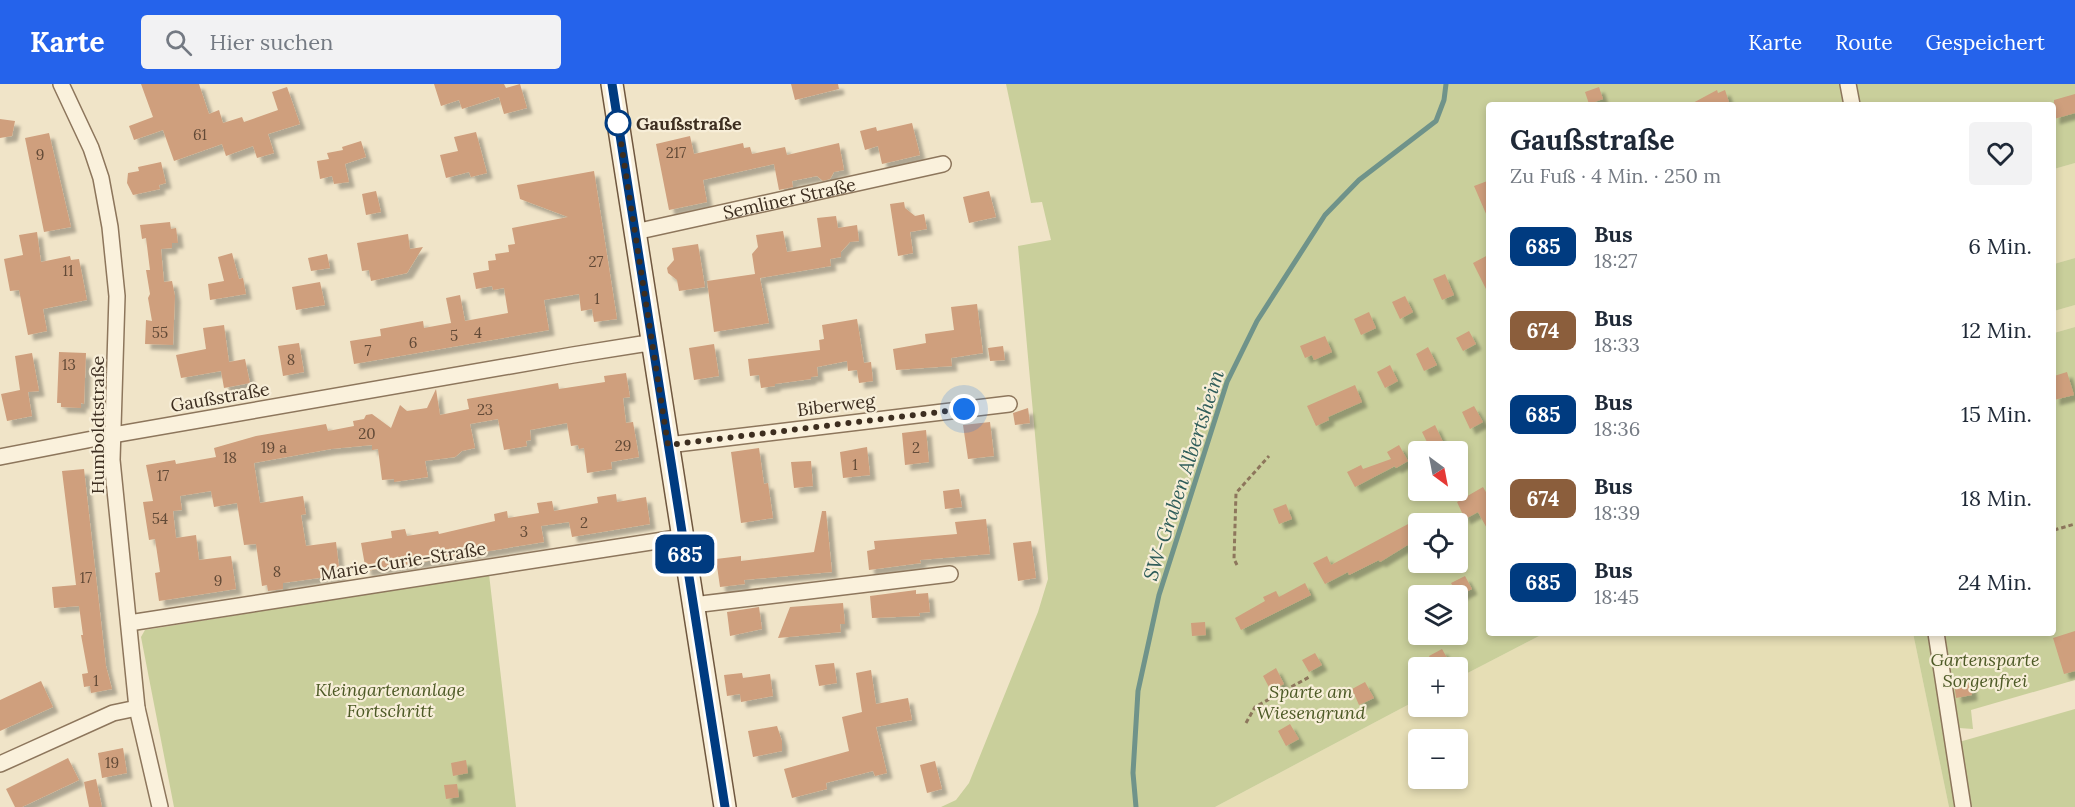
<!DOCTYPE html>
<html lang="de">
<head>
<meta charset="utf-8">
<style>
	body { margin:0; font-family:Lora,serif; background:#f2f2f3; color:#1f2937; height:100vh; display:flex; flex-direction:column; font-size:22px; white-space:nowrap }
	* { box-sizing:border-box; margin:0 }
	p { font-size:20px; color:#747a83 }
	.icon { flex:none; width:33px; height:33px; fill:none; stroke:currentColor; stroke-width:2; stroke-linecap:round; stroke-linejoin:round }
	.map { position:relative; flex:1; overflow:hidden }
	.sheet { position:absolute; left:1486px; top:18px; width:570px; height:534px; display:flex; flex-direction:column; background:#fff; border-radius:6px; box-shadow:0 3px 9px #0003 }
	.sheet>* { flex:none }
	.badge { padding:0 12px; border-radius:9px; font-size:21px; line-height:39px }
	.needle { width:39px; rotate:148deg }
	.buttons { position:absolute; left:1408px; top:357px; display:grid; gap:12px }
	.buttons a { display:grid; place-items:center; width:60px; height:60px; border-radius:6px; background:#fff; box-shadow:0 3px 9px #0003; font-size:30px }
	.you { position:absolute; width:30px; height:30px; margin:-15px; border:4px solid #fff; border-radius:50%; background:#1a73e8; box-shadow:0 0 0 9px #1a73e833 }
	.map>.badge { position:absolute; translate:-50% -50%; box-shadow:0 0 0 3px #fff }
	.round { display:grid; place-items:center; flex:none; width:63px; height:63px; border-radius:6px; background:#f2f2f3 }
	.summary { display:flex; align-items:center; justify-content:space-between; height:102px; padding:0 24px }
	h1 { font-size:28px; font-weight:700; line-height:45px }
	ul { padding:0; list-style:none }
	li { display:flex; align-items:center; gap:18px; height:84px; padding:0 24px }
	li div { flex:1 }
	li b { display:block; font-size:22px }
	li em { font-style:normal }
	li .badge { min-width:66px; font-weight:700; text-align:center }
	header { display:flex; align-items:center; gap:36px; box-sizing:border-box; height:84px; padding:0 30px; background:#2563eb; color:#fff }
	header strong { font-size:28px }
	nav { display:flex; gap:33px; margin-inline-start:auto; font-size:21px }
	.search { width:420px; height:54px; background:#f2f2f3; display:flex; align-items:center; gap:15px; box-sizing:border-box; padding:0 21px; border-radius:6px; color:#747a83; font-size:22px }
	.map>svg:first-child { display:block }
</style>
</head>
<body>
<header>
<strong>Karte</strong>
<div class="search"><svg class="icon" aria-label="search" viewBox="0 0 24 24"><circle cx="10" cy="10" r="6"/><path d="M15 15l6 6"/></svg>Hier suchen</div>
<nav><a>Karte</a><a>Route</a><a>Gespeichert</a></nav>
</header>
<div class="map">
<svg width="2075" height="723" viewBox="0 0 2075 723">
	<defs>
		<filter id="shadow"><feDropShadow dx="5.5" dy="5.5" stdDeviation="1.5" flood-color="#0004"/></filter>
	</defs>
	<rect width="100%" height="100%" fill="#f0e4c8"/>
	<!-- farmland -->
	<path fill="#e6deb5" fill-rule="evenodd" d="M2075 79V174L2054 180V85Z
		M2075 221V243L2054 249V227Z
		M1545 549H1913L1949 723H1215L1419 615V622H1458V594ZM1419 656H1458V694H1419Z"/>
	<!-- green -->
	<path fill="#c9cf9b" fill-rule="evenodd" d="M1006 0H1844L1847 21H1490V549H1545L1458 594V584H1419V615L1215 723H941L956 716 969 699 1038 528 1048 495 1018 162 1051 156 1042 118 1031 119ZM1419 368H1458V406H1419ZM1419 440H1458V478H1419ZM1419 512H1458V550H1419Z
		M1854 0H2075V79L2054 85V21H1857Z
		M2075 174V221L2054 227V180Z
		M2075 243V596L1971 626 1973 645 1959 644 1956 640 1942 549H2054V249Z
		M489 490 516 723H174L141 553 145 546Z
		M1913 549H1929L1957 723H1949Z
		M2075 625V723H1969L1959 658Z"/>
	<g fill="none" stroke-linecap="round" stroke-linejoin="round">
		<!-- stream -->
		<path stroke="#6f938a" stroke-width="5" d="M1136 723 1133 689 1138 607 1159 511 1227 298 1257 237 1325 131 1359 96 1436 37 1444 16 1446 0"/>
	</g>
	<!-- building -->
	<path fill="#cf9f7d" filter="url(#shadow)" d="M141 0H199L209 30 219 26 223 39 242 33 244 38 278 26 272 8 287 3 300 40 268 50 274 69 257 74 253 62 226 72 222 60 174 77 163 46 134 56 129 42 153 33Z
		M434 0H504L506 4 520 0 527 24 504 30 499 13 462 25 459 16 441 22Z
		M791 0H838L839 5 795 16Z
		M1599 3 1603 15 1589 20 1585 8Z
		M1717 6 1718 9 1725 6 1729 18 1722 21H1689Z
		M2075 10V29L2054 35V16Z
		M0 35 15 37 12 52 0 54Z
		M912 39 920 71 882 80 878 62 865 66 860 47 876 43 877 47Z
		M476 48 487 89 471 93 469 88 446 94 440 71 458 67 454 53Z
		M49 49 71 143 44 148 25 54Z
		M690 52 694 70 743 59 744 64 750 63 752 70 785 63 787 71 839 59 844 86 834 88 830 95 823 97 817 92 792 97 793 103 779 106 774 80 703 96 707 118 669 126 656 60Z
		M361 57 366 73 345 80 349 98 334 100 332 92 320 95 317 77 329 75 327 69 343 66 342 63Z
		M161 78 166 99 159 101 160 105 133 111 127 99 128 89 139 87 138 83Z
		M594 87 617 235 594 238 592 225 581 227 579 210 544 216 549 246 354 280 350 257 381 252 380 245 423 237 424 244 451 239 446 214 460 211 465 237 508 229 504 204 493 206 492 202 476 205 473 189 489 186 488 177 496 176 495 170 509 168 508 161 515 160 512 144 568 133 520 115 517 101Z
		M1490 96V139L1474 102Z
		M376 107 381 128 366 131 362 110Z
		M989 107 996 133 969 139 963 113Z
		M904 118 905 124 915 132 924 130 927 145 910 148 913 169 898 172 890 120Z
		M836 132 838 144 857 141 859 157 850 158 841 168V173L830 175 831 182 760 194 769 239 714 248 707 197 755 190 752 170 758 163 756 151 783 147 787 168 821 163 817 134Z
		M170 138 171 145 176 144 178 159H172V164L161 165 164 198 172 197 175 212 173 261 145 260 146 236 152 237 148 214 150 210 146 186H150L146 154 142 155 140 141Z
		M37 148 41 178 70 172 71 176 79 175 87 216 43 225 47 247 28 251 19 206 10 207 4 175 23 171 19 151Z
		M408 150 410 165 423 163 407 189 371 197 369 186 362 187 357 159Z
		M698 160 705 203 679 207 677 196 668 189 667 184 674 176 672 164Z
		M232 169 239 195 243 194 246 210 210 216 208 200 224 197 218 173Z
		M327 170 330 184 311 187 308 174Z
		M1490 170V213L1473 179Z
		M1445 190 1454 211 1442 216 1433 195Z
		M320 198 325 221 296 226 292 203Z
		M1405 212 1413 228 1400 235 1392 218Z
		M977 220 983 269 951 274 952 282 896 286 893 265 926 259 925 250 954 246 951 223Z
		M1369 228 1376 244 1361 251 1354 235Z
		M857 235 864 279 871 278 873 297 859 299 857 286 848 287 847 277 817 283 818 292 811 293V295L775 300V302L761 304 759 291 750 292 748 275 820 266 819 256 824 255 822 241Z
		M224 241 229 278 245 275 250 299 224 304 221 287 181 294 176 271 206 265 203 244Z
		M1469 247 1476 260 1463 267 1456 254Z
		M1325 252 1332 268 1314 276 1312 271 1305 274 1300 262Z
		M299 259 304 288 283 292 278 262Z
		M714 260 719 292 694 296 689 264Z
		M1003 262 1005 276 990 277 988 264Z
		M1428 263 1437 281 1424 287 1416 270Z
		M59 268 86 269 84 320 81 319V324L61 323V319H57Z
		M32 269 39 307 28 308 32 332 7 337 1 310 20 306 15 272Z
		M1390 281 1398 297 1385 304 1377 288Z
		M2067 288 2074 311 2054 316V292Z
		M626 289 630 313 623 314 626 339 633 338 639 373 611 378 612 385 587 389 584 364 579 365 578 361 571 362 567 339 530 346 531 356 526 357 527 362 504 366 498 335 470 340 475 364 462 367 455 373 425 377 428 393 394 398V395L382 396 378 365 372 366V361L331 365 254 379 260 419 303 412 306 430 301 431 306 462 336 458 340 491 283 499V505L268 507 267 501 262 502 256 460 244 461 237 419 214 423 211 407 180 412 182 426 173 427 176 454 196 451 199 476 231 472 236 505 159 517 155 489 160 488 155 455 149 456 143 418 153 417 146 381 175 376 176 380 216 373 214 364 256 352 326 340 328 347 354 342 353 337 364 335 366 331 372 330 391 344 400 321 407 327 427 324 436 305 440 331 469 325 467 315 558 299 559 305 605 298 604 292Z
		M1355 301 1362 318 1328 333 1329 336 1316 342 1307 322Z
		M1474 322 1483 338 1470 345 1462 328Z
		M1028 324 1030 339 1015 341 1013 329Z
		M990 338 994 372 968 375 963 341Z
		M1435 341 1444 360 1431 366 1422 348Z
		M926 346 929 378 905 381 902 349Z
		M1399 361 1408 377 1396 384 1393 379 1395 382 1355 403 1347 388 1361 381 1363 385 1391 375 1387 368Z
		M867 363 870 391 843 394 840 368Z
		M759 364 764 400 768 399 773 434 741 439 731 368Z
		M811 377 813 402 794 404 791 378Z
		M84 385 106 582 112 605 91 609 90 602 84 603 82 590 88 589 81 551H83L79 522 54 524 52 503 76 501 62 387Z
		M1483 403 1490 415V450L1478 428 1465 435 1457 418Z
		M959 405 962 423 945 425 943 407Z
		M616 410 617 418 646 413 650 440 572 453 569 438 541 442 544 458 366 487 361 459 392 454 391 447 405 445 407 452 438 447 439 450 495 437 494 430 507 427 508 434 539 429 537 419 552 417 554 427 598 419 597 413Z
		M1286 420 1292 435 1279 440 1273 425Z
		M822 427H826L832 488 744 496 745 500 720 503 716 475 741 472V477L814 468Z
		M986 435 990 470 920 476 921 479 869 486 867 467 875 465 874 457 957 450 955 438Z
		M1410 439 1419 454 1380 478 1379 476 1349 491 1348 488 1325 500 1313 479 1327 472 1331 481Z
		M1031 457 1036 494 1018 497 1013 459Z
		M1465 492 1472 505 1458 512 1451 499Z
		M1305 499 1311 511 1241 546 1235 534 1265 517 1263 513 1276 507 1279 513Z
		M916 506V510L928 509 930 528 919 529 920 532 872 534 870 512Z
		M843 519 845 540H840L841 548 778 554 790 523Z
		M759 523 762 545 730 552 727 528Z
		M1205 538 1206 551 1192 552 1191 539Z
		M2075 547V587L2064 590 2053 554Z
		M1442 565 1450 579 1435 584 1429 572Z
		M1315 569 1322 581 1309 588 1302 576Z
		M834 579 837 599 819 602 815 581Z
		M1276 584 1284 600 1271 607 1263 592Z
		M871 586 876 620 908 614 912 636 876 643 887 689 875 692 873 687 826 699 827 705 792 714 784 685 849 667 842 633 862 628 856 589Z
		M742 589 743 594 770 590 773 612 741 618 740 610 727 612 724 591Z
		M1970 595 1972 611 1956 614 1954 598Z
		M41 597 53 623 0 647V616Z
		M1365 598 1374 614 1359 621 1352 605Z
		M1290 640 1299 655 1286 662 1278 647Z
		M777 642 782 657V667L753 673 748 647Z
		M123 664 127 689 102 694 98 669Z
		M68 674 79 696 22 723H15L6 705Z
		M466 676 468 689 453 692 451 679Z
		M935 677 942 705 927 709 920 681Z
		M96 695 102 723H89L84 698Z
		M457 700 459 713 446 715 444 701Z"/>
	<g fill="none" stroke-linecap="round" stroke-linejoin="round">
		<defs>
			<g id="street">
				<path d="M61 0 91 64 101 94 110 143 117 212 112 376 137 624 160 723"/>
				<path d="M1848 0 1852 21"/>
				<path id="s1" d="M635 148 943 80"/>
				<path d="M668 361 1009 320"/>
				<path d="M0 373 113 351 573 271 642 260 653 261"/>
				<path d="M693 521 950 490"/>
				<path d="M129 539 683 453"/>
				<path d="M1936 549 1963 723"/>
				<path d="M0 680 113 629 137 624"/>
			</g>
			<path id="secondary" d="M612 0 725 723"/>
		</defs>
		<!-- street casing -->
		<use href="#street" stroke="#8d765c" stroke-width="18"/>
		<!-- secondary casing -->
		<use href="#secondary" stroke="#6f573f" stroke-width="24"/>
		<!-- path -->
		<path stroke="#8d765c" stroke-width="3" stroke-dasharray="4.5 3" stroke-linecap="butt" d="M2054 446 2075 440
			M1237 481 1234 475 1236 409 1269 372
			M1246 639 1255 623 1311 592"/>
		<!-- street -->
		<use href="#street" stroke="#faf1dc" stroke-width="15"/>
		<!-- secondary -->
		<use href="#secondary" stroke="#faf1dc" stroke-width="21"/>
	</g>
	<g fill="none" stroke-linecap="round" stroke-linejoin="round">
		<defs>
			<path id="line" d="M612 0 725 723"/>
		</defs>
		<!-- line casing -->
		<use href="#line" stroke="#fff" stroke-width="14"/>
		<!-- line -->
		<use href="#line" stroke="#003b80" stroke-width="9"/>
		<!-- walk -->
		<path stroke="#3d2e20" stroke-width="6" stroke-dasharray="0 10.8" d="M618 39 668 361 964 325"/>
	</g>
	<!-- markers -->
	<circle fill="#fff" stroke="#003b80" stroke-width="3" cx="618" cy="39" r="12"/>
	<g text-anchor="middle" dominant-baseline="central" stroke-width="4.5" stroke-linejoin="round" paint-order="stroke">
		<!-- number labels -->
		<g font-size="15" fill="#624a37">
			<text x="200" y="50">61</text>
			<text x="676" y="68">217</text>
			<text x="40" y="70">9</text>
			<text x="596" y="177">27</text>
			<text x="68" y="186">11</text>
			<text x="597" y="214">1</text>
			<text x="160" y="248">55</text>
			<text x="478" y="248">4</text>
			<text x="454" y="251">5</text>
			<text x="413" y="258">6</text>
			<text x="368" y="266">7</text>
			<text x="291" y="275">8</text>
			<text x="69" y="280">13</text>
			<text x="485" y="325">23</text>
			<text x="367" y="349">20</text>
			<text x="623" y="361">29</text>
			<text x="274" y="363">19 a</text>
			<text x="916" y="363">2</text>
			<text x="230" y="373">18</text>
			<text x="855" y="380">1</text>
			<text x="163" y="391">17</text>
			<text x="160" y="434">54</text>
			<text x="584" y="438">2</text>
			<text x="524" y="447">3</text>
			<text x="277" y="487">8</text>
			<text x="86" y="493">17</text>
			<text x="218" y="496">9</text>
			<text x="96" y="596">1</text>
			<text x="112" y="678">19</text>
		</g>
		<!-- stop labels -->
		<g font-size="18" font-weight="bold" fill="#3d2e20" stroke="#f7eed8" text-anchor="start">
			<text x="636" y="39">Gaußstraße</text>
		</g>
		<!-- street labels -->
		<g font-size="18" fill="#3d2e20" stroke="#f7eed8">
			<text stroke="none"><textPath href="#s1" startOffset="158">Semliner Straße</textPath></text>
			<text transform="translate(220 313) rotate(-10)">Gaußstraße</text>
			<text transform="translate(836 321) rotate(-7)">Biberweg</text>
			<text transform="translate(97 341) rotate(-90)">Humboldtstraße</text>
			<text transform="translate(403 477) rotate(-9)">Marie-Curie-Straße</text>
		</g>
		<!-- park labels -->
		<g font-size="18" font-style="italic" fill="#4d5a26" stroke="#f7eed8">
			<text x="1985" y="575">Gartensparte<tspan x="1985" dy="21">Sorgenfrei</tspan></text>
			<text x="390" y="605">Kleingartenanlage<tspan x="390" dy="21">Fortschritt</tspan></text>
			<text x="1311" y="607">Sparte am<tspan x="1311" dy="21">Wiesengrund</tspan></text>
		</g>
		<!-- water labels -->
		<g font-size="20" font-style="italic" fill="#2f5d5a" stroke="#f7eed8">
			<text transform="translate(1183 391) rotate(-72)">SW-Graben Albertsheim</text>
		</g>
	</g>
</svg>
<div class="buttons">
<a><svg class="needle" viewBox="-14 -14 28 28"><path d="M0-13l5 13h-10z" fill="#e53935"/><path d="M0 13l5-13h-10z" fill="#747a83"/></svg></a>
<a><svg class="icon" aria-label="locate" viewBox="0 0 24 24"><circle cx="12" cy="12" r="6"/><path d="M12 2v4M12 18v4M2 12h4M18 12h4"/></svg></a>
<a><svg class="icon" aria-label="layers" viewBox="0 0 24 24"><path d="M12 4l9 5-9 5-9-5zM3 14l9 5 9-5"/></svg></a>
<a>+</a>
<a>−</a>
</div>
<div class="you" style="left:964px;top:325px"></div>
<b class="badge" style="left:685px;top:470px;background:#003b80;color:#fff">685</b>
<section class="sheet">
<div class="summary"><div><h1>Gaußstraße</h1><p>Zu Fuß · 4 Min. · 250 m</p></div><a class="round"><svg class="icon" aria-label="heart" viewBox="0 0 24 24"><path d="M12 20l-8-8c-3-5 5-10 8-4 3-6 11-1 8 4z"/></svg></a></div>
<ul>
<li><span class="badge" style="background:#003b80;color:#fff">685</span><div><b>Bus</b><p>18:27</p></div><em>6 Min.</em></li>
<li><span class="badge" style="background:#8b5e3c;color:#fff">674</span><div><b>Bus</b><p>18:33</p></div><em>12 Min.</em></li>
<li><span class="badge" style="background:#003b80;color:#fff">685</span><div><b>Bus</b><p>18:36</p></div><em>15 Min.</em></li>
<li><span class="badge" style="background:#8b5e3c;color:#fff">674</span><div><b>Bus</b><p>18:39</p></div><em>18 Min.</em></li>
<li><span class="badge" style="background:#003b80;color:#fff">685</span><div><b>Bus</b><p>18:45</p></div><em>24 Min.</em></li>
</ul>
</section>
</div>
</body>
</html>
